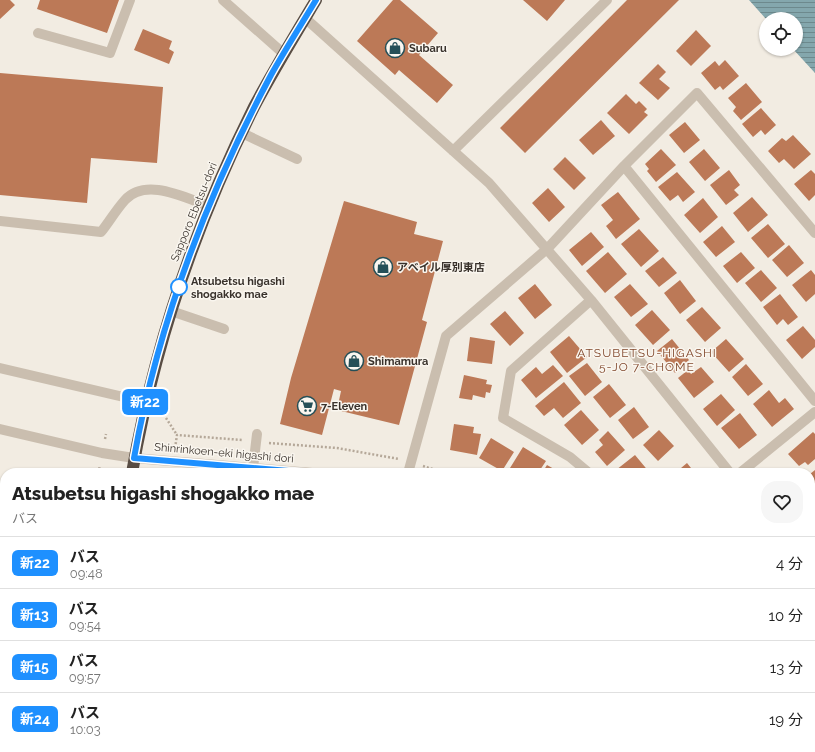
<!DOCTYPE html>
<html lang="ja">
<head>
<meta charset="utf-8">
<style>
	body { margin:0; font-family:Raleway,"Noto Sans JP",sans-serif; background:#f6f6f6; color:#222; height:100vh; display:flex; flex-direction:column; font-size:15px; white-space:nowrap }
	* { box-sizing:border-box; margin:0 }
	p { font-size:13px; color:#767676 }
	.icon { flex:none; width:22px; height:22px; fill:none; stroke:currentColor; stroke-width:2; stroke-linecap:round; stroke-linejoin:round }
	.map { position:relative; flex:1; overflow:hidden }
	.panel { position:absolute; left:0px; top:468px; width:815px; height:284px; display:flex; flex-direction:column; background:#fff; border-radius:16px 16px 0 0; box-shadow:0 1px 3px #0004 }
	.panel>* { flex:none }
	.badge { padding:0 8px; border-radius:6px; font-size:14px; line-height:26px }
	.buttons { position:absolute; left:759px; top:12px; display:grid; gap:8px }
	.buttons a { display:grid; place-items:center; width:44px; height:44px; border-radius:50%; background:#fff; box-shadow:0 1px 3px #0004; font-size:20px }
	.map>.badge { position:absolute; translate:-50% -50%; box-shadow:0 0 0 2px #fff }
	.round { display:grid; place-items:center; flex:none; width:42px; height:42px; border-radius:16px; background:#f6f6f6 }
	.summary { display:flex; align-items:center; justify-content:space-between; height:68px; padding:0 12px }
	h1 { font-size:19px; font-weight:800; line-height:30px }
	ul { padding:0; list-style:none }
	li { display:flex; align-items:center; gap:12px; height:52px; padding:0 12px; border-top:1px solid #e0e0e0 }
	li div { flex:1 }
	li b { display:block; font-size:15px }
	li em { font-style:normal }
	li .badge { min-width:44px; font-weight:700; text-align:center }
	.map>svg:first-child { display:block }
</style>
</head>
<body>
<div class="map">
<svg width="815" height="752" viewBox="0 0 815 752">
	<defs>
		<pattern id="water-rules" width="6" height="5" patternUnits="userSpaceOnUse"><rect width="6" height="5" fill="#84a7ad"/><path d="M0 2.5h6" fill="none" stroke="#6d898d"/></pattern>
	</defs>
	<rect width="100%" height="100%" fill="#f2ece2"/>
	<!-- water -->
	<path fill="url(#water-rules)" d="M749 0H815V73L793 49H796V19H766Z
		M0 659H5V693H0Z"/>
	<!-- building -->
	<path fill="#bc7957" d="M0 0H10L15 5 0 19Z
		M40 0H119L107 33 37 9Z
		M393 0H400L438 33 419 55 453 85 437 103 399 70 395 75 357 41Z
		M523 0H565L547 21Z
		M627 0H679L525 153 500 128Z
		M143 29 172 41 169 49 174 52 169 64 134 50Z
		M696 30 711 46 691 66 676 51Z
		M725 60 739 76 723 90 720 86 715 90 701 73 715 61 719 66Z
		M658 64 666 72 659 79 670 88 658 100 639 83Z
		M0 73 163 87 157 163 91 158 87 203 0 195Z
		M746 83 762 102 741 120 733 111 736 107 728 98Z
		M626 94 636 104 639 101 647 109 644 112 648 115 629 134 607 113Z
		M761 108 776 125 765 135 761 130 753 137 742 124Z
		M601 120 615 136 593 155 579 140Z
		M685 122 700 140 684 153 669 135Z
		M793 135 811 154 794 169 784 159 779 163 768 151 782 138 786 141Z
		M661 149 676 165 656 182 647 171 649 169 645 164Z
		M704 149 720 168 705 181 689 162Z
		M565 157 586 178 574 190 553 169Z
		M729 170 740 185 734 190 739 195 726 205 710 185Z
		M811 170 815 174V195L809 201 794 184Z
		M677 172 695 192 683 202 678 195 670 201 658 187Z
		M548 188 565 207 549 222 532 203Z
		M618 192 640 219 616 239 606 226 613 220 601 205Z
		M752 197 768 215 748 232 733 213Z
		M703 198 718 217 700 233 684 215Z
		M344 201 417 222 414 234 443 241 422 320 427 322 399 425 337 410 341 391 334 389 322 435 280 424 291 378Z
		M768 224 785 244 768 258 751 238Z
		M722 226 735 242 716 257 703 242Z
		M639 229 659 251 641 267 621 244Z
		M591 232 604 247 582 266 569 250Z
		M789 245 804 263 787 277 772 260Z
		M608 252 627 274 605 293 586 271Z
		M741 252 755 268 737 283 723 266Z
		M663 257 677 273 659 287 645 271Z
		M761 270 777 288 761 302 745 283Z
		M811 270 815 275V294L806 302 792 285Z
		M680 280 696 301 680 314 664 293Z
		M535 284 552 305 535 319 518 298Z
		M630 284 648 304 631 317 614 297Z
		M780 294 798 317 788 325 783 319 777 325 763 307Z
		M702 307 721 328 705 342 686 320Z
		M652 310 670 330 653 345 635 325Z
		M505 311 524 333 510 346 490 324Z
		M803 326 815 340V347L802 359 786 340Z
		M569 336 587 357 567 373 550 352Z
		M470 337 495 341 492 364 467 361Z
		M672 339 689 360 675 373 657 351Z
		M726 339 744 359 729 372 711 352Z
		M587 363 602 382 585 396 569 376Z
		M746 364 763 384 748 396 732 377Z
		M553 365 563 376 536 398 521 380 536 367 542 374Z
		M701 367 714 382 694 398 678 378 688 370 691 374Z
		M464 375 487 380 486 384 492 385 490 393 486 392 485 398 473 395 472 400 459 398Z
		M564 382 581 403 563 418 554 408 544 416 535 406Z
		M609 384 626 405 610 418 593 397Z
		M769 390 779 403 785 398 794 409 772 427 753 404Z
		M721 394 735 410 717 426 703 409Z
		M634 407 649 427 633 439 618 420Z
		M581 410 599 430 582 445 564 425Z
		M740 413 757 435 739 449 721 428Z
		M454 424 474 427 473 433 481 434 477 455 450 450Z
		M659 430 674 446 658 461 643 445Z
		M608 431 625 450 607 466 595 452 603 445 599 440Z
		M813 432 815 434V459L808 465 805 462 799 466 788 454Z
		M491 438 514 452 502 471 479 458Z
		M523 447 546 461 538 473H518L510 468Z
		M635 455 650 473H619L616 470Z
		M687 463 695 473H675Z
		M547 465 561 473H542Z
		M815 470V484L810 479V474Z
		M810 499 815 504V510L810 515Z
		M0 533 5 534V648H0Z
		M815 658V681L810 683V660Z
		M815 702V724L810 712V704Z
		M153 747H184V752H153Z
		M197 747H224V752H197Z
		M232 747H263V752H232Z
		M270 747H296V752H270Z
		M312 747H335L337 752H310L309 748Z
		M405 747H412L414 752H390Z"/>
	<g fill="none" stroke-linecap="round" stroke-linejoin="round">
		<!-- path -->
		<path stroke="#b5a899" stroke-width="2.5" stroke-dasharray="2 2" stroke-linecap="butt" d="M166 418 177 435
			M105 439 106 434
			M269 443 337 448 399 459
			M175 448 177 435 242 440
			M423 466 445 473
			M98 473 100 466
			M652 747 654 752
			M710 747 712 752
			M81 752V747"/>
		<!-- minor -->
		<path stroke="#cabeaf" stroke-width="10" d="M223 0 284 54
			M305 18 489 183 591 300 730 473
			M38 33 110 53 130 0
			M242 133 297 159
			M453 151 607 0
			M624 166 815 401
			M0 221 101 232C109 222 116 210 125 200 146 177 185 198 209 206
			M171 311 224 329
			M0 368 145 402
			M0 429 102 453 134 458 312 473
			M253 468 257 434
			M408 473 446 336 548 248 624 166 697 93 815 233
			M589 473 570 457 503 418 511 371 591 300
			M740 473 815 412
			M0 492 5 493
			M810 571 815 586
			M363 747 365 752
			M473 747 474 752
			M591 747 593 752
			M683 747 685 752
			M775 747 777 752"/>
		<!-- highway -->
		<path stroke="#594d44" stroke-width="12" d="M132 473C154 346 196 223 254 107 273 71 295 35 316 0
			M109 747V752"/>
	</g>
	<g fill="none" stroke-linecap="round" stroke-linejoin="round">
		<defs>
			<path id="line" d="M312 473 134 458C158 324 207 195 271 75 285 50 301 25 316 0"/>
		</defs>
		<!-- line casing -->
		<use href="#line" stroke="#fff" stroke-width="9"/>
		<!-- line -->
		<use href="#line" stroke="#1e90ff" stroke-width="6"/>
	</g>
	<!-- icons -->
	<defs>
		<symbol id="shop-ring" viewBox="-11 -11 22 22"><circle r="9.5" fill="#faf6ef" stroke="#254f57" stroke-width="1.5"/><path d="M-5-2.5h2.3a2.7 3.5 0 0 1 5.4 0H5L5.5 6h-11ZM-1.5-2.5h3a1.5 2.3 0 0 0-3 0Z" fill="#254f57"/></symbol>
		<symbol id="supermarket-ring" viewBox="-11 -11 22 22"><circle r="9.5" fill="#faf6ef" stroke="#254f57" stroke-width="1.5"/><path d="M-6-5.5h2.5l.6 2H6L4.5 2H-2.5L-4.4-4H-6ZM-1.5 3.2a1.3 1.3 0 1 0 .1 0ZM3 3.2a1.3 1.3 0 1 0 .1 0Z" fill="#254f57"/></symbol>
	</defs>
	<g fill-rule="evenodd">
		<use href="#shop-ring" x="384" y="37" width="22" height="22"/>
		<use href="#shop-ring" x="372" y="256" width="22" height="22"/>
		<use href="#shop-ring" x="343" y="350" width="22" height="22"/>
		<use href="#supermarket-ring" x="296" y="395" width="22" height="22"/>
	</g>
	<!-- markers -->
	<circle fill="#fff" stroke="#1e90ff" stroke-width="2" cx="179" cy="287" r="8"/>
	<g text-anchor="middle" dominant-baseline="central" stroke-width="3" stroke-linejoin="round" paint-order="stroke">
		<!-- poi labels -->
		<g font-size="11" font-weight="bold" fill="#39322c" stroke="#faf6ef" text-anchor="start">
			<text x="409" y="48">Subaru</text>
			<text x="397" y="267">アベイル厚別東店</text>
			<text x="368" y="361">Shimamura</text>
			<text x="321" y="406">7-Eleven</text>
		</g>
		<!-- street labels -->
		<g font-size="11" fill="#39322c" stroke="#faf6ef">
			<text transform="translate(194 212) rotate(-68)">Sapporo Ebetsu-dori</text>
			<text transform="translate(224 453) rotate(5)">Shinrinkoen-eki higashi dori</text>
		</g>
		<!-- stop labels -->
		<g font-size="11" font-weight="bold" fill="#39322c" stroke="#faf6ef" text-anchor="start">
			<text x="191" y="281">Atsubetsu higashi<tspan x="191" dy="13">shogakko mae</tspan></text>
		</g>
		<!-- neighbourhood labels -->
		<g font-size="12" letter-spacing="1" fill="#81482c" stroke="#faf6ef">
			<text x="647" y="353">ATSUBETSU-HIGASHI<tspan x="647" dy="14">5-JO 7-CHOME</tspan></text>
		</g>
	</g>
</svg>
<div class="buttons">
<a><svg class="icon" aria-label="locate" viewBox="0 0 24 24"><circle cx="12" cy="12" r="6"/><path d="M12 2v4M12 18v4M2 12h4M18 12h4"/></svg></a>
</div>
<b class="badge" style="left:145px;top:402px;background:#1e90ff;color:#fff">新22</b>
<section class="panel">
<div class="summary"><div><h1>Atsubetsu higashi shogakko mae</h1><p>バス</p></div><a class="round"><svg class="icon" aria-label="heart" viewBox="0 0 24 24"><path d="M12 20l-8-8c-3-5 5-10 8-4 3-6 11-1 8 4z"/></svg></a></div>
<ul>
<li><span class="badge" style="background:#1e90ff;color:#fff">新22</span><div><b>バス</b><p>09:48</p></div><em>4 分</em></li>
<li><span class="badge" style="background:#1e90ff;color:#fff">新13</span><div><b>バス</b><p>09:54</p></div><em>10 分</em></li>
<li><span class="badge" style="background:#1e90ff;color:#fff">新15</span><div><b>バス</b><p>09:57</p></div><em>13 分</em></li>
<li><span class="badge" style="background:#1e90ff;color:#fff">新24</span><div><b>バス</b><p>10:03</p></div><em>19 分</em></li>
</ul>
</section>
</div>
</body>
</html>
